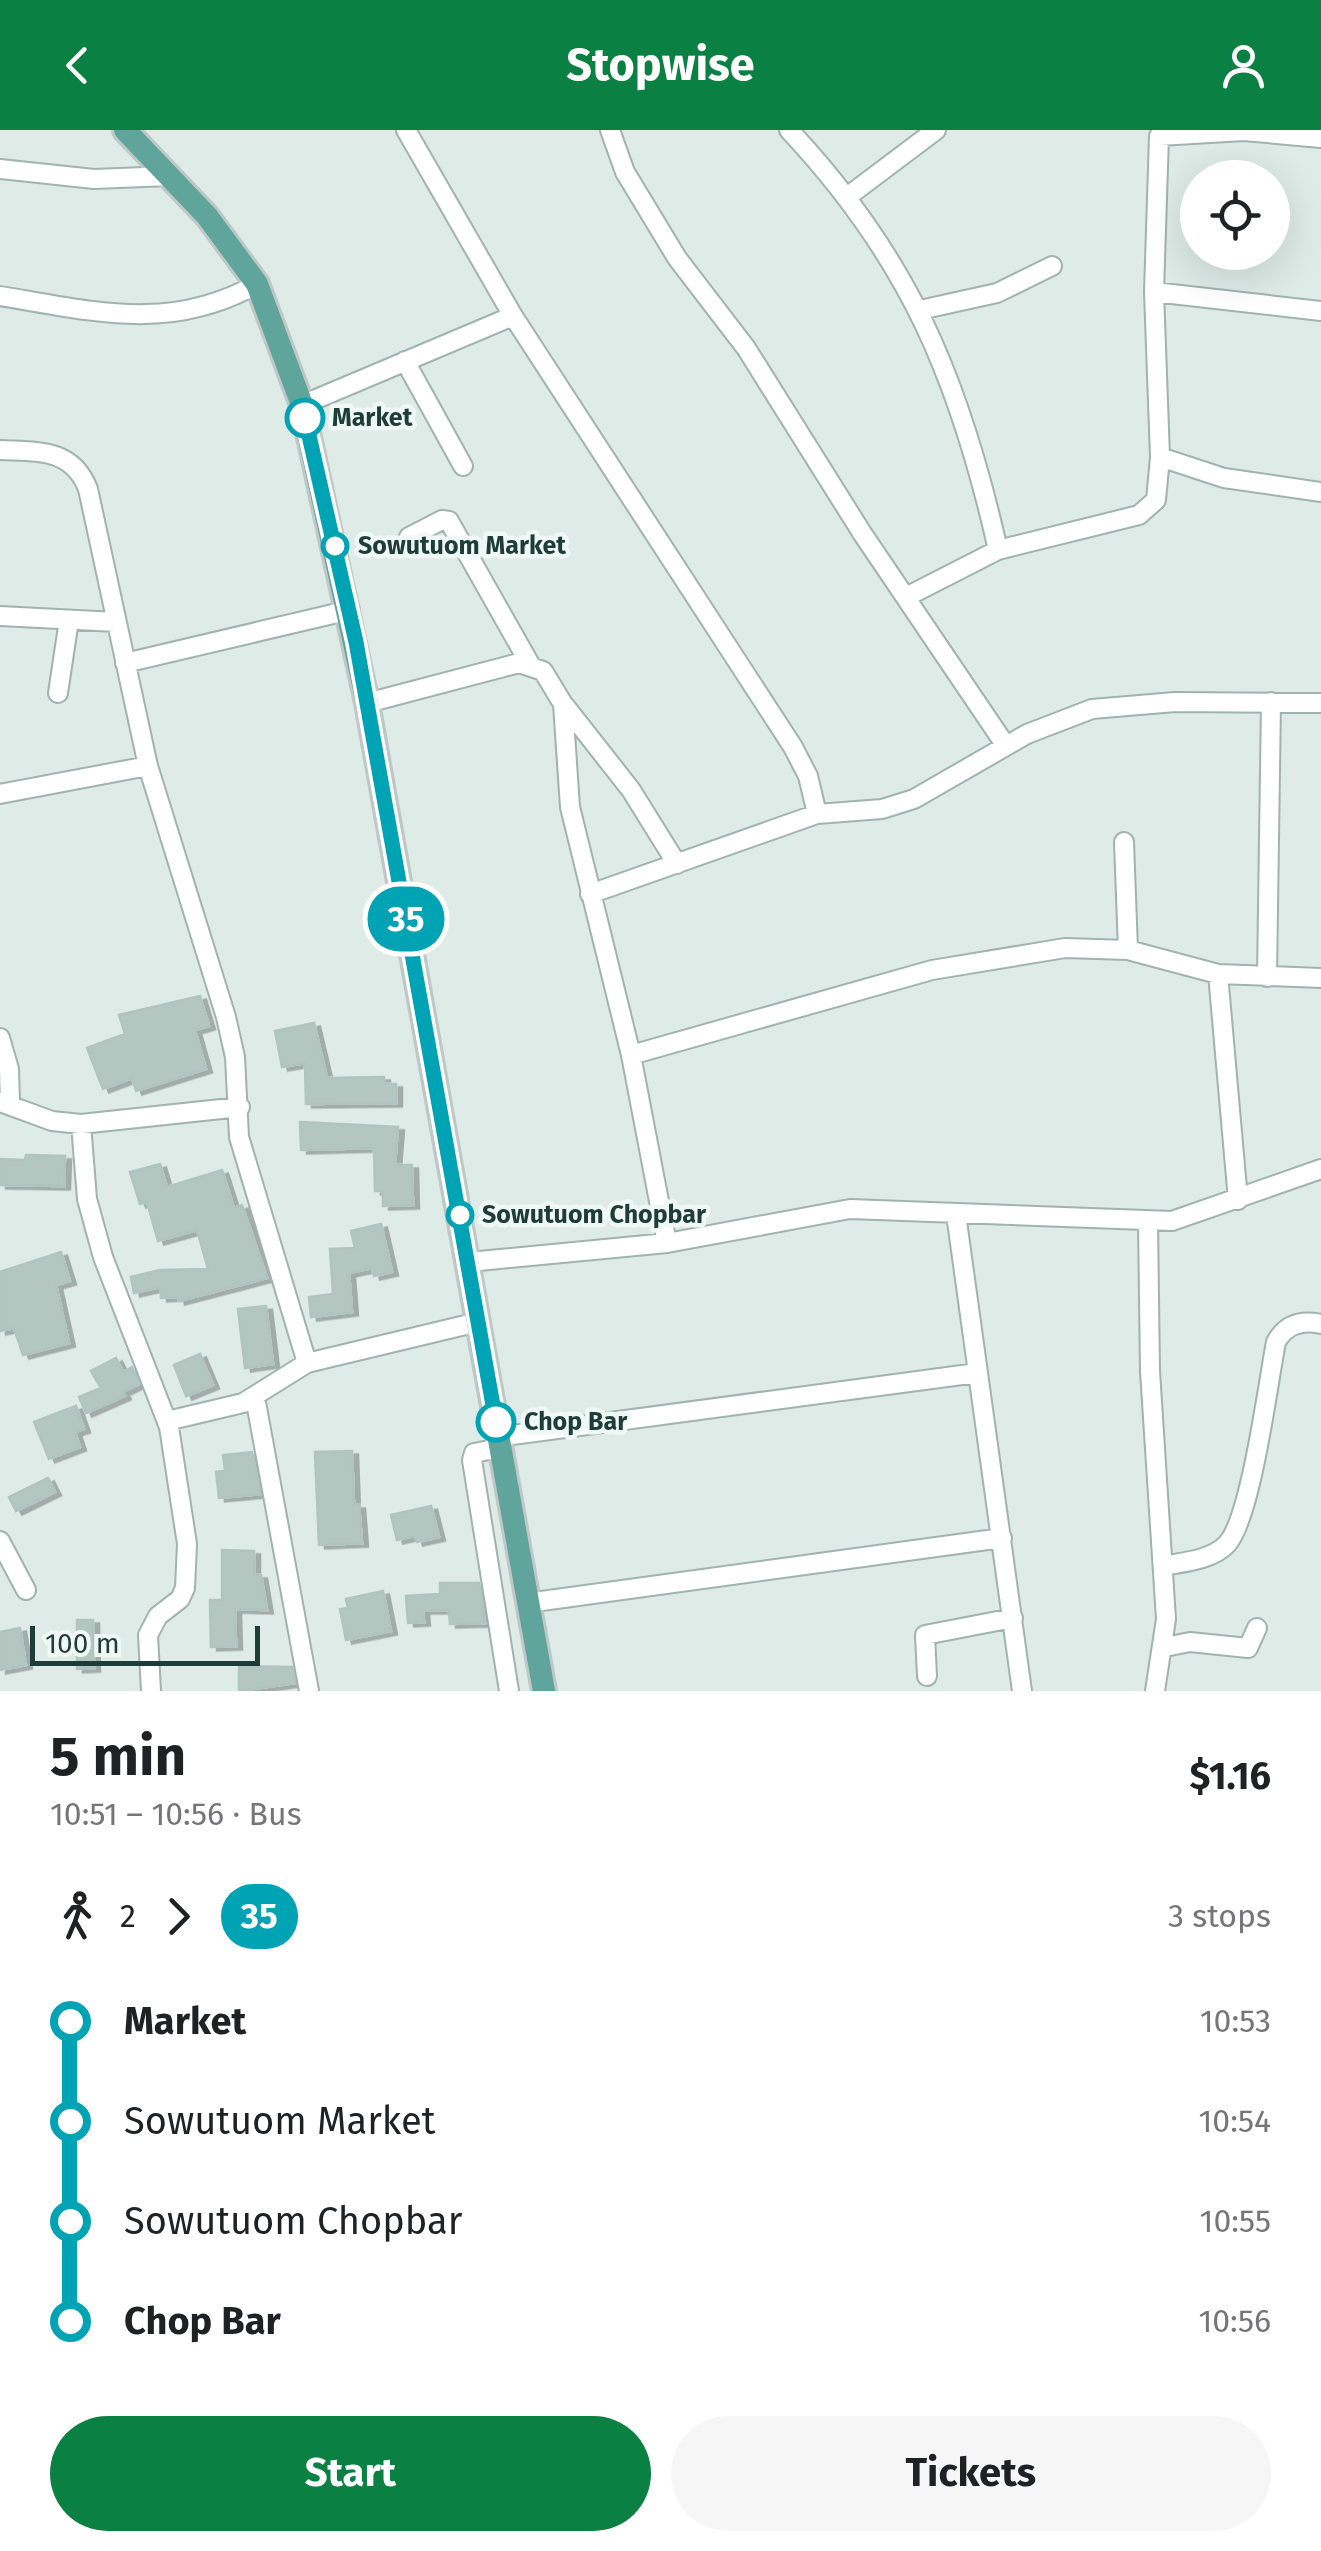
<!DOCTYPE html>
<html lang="en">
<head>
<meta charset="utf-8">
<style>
	body { margin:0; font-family:"Fira Sans",sans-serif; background:#f6f6f6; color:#202124; height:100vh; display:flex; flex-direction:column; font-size:38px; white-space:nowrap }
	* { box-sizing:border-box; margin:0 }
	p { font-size:32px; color:#757577 }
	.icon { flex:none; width:55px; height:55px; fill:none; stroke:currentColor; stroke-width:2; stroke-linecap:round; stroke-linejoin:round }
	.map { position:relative; height:1561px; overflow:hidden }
	.sheet { display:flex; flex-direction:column; background:#fff; flex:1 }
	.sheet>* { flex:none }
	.badge { padding:0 20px; border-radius:32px; font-size:35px; line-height:65px }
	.controls { position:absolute; left:1180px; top:30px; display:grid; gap:20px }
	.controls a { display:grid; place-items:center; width:110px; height:110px; border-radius:50%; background:#fff; box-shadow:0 10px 40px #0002; font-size:50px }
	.scale { position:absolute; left:30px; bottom:25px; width:230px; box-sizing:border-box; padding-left:10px; border:5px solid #1e3c38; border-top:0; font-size:28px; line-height:35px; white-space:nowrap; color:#1e3c38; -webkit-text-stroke:8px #eff8f4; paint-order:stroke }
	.map>.badge { position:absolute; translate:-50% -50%; box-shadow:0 0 0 5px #fff }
	.legs { display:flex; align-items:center; gap:15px; height:110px; padding:0 50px; font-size:32px }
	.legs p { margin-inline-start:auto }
	.summary { display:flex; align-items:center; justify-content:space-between; height:170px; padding:0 50px }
	h1 { font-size:55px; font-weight:700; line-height:75px }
	.action { display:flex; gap:20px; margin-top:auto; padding:20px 50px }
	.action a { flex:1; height:115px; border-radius:60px; background:#0b8043; color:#fff; font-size:40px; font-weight:700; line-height:115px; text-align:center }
	.action a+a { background:#f6f6f6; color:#202124 }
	ul { padding:0 50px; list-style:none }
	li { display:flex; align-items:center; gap:35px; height:100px; font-size:38px }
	li i { display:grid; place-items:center; width:15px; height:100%; margin:0 12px; background:currentColor }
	li i::after { content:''; width:25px; height:25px; margin:-12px; border:8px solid; border-radius:50%; background:#fff }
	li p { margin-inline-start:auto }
	li:first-child i { background:linear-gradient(#0000 50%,currentColor 0) }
	li:last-child i { background:linear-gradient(currentColor 50%,#0000 0) }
	header { display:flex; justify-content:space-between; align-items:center; height:130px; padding:0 50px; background:#0b8043; color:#fff; font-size:45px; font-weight:700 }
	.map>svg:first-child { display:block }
</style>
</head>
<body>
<header><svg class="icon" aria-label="back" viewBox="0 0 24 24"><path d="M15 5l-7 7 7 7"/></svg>Stopwise<svg class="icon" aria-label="person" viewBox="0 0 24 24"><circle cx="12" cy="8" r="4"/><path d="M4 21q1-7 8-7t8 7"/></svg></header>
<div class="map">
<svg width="1321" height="1561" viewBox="0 0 1321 1561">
	<defs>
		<filter id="shadow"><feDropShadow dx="6" dy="3.5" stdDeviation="0" flood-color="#0004"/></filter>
	</defs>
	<rect width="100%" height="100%" fill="#deebe7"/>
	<!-- building -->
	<path fill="#b4c6c0" stroke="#b0c5bf" stroke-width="2.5" filter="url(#shadow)" d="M200 866 209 896 195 900 206 939 136 961 132 948 103 959 87 918 125 904 119 885Z
		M314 893 327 948 384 947 385 954H396V973L306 974 305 933 282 937 275 901Z
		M300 992 398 997 395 1035H412L413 1075 383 1076V1061H375L374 1018 301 1020Z
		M26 1025 65 1026 64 1056 0 1055V1029L25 1030Z
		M160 1034 167 1057 222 1040 234 1078 242 1075 267 1148 179 1171 178 1167 161 1168 160 1157 134 1163 131 1147 160 1140 208 1139 197 1100 158 1111 147 1072 140 1074 130 1042Z
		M381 1094 392 1142 374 1146 372 1138 349 1143 352 1182 311 1187 309 1167 333 1164 330 1119 355 1118 351 1101Z
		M61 1122 70 1151 56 1155 69 1213 23 1225 14 1198 0 1201V1142Z
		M266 1176 273 1234 245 1238 238 1179Z
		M200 1224 213 1255 186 1266 174 1235Z
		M116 1228 123 1242 132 1237 139 1254 123 1262 125 1266 86 1283 79 1267 101 1258 91 1241Z
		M76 1276 84 1299 75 1302 80 1317 49 1329 34 1292Z
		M352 1321 354 1375H359L362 1413 319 1415 315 1322Z
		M252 1322 260 1364 219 1368 216 1342 225 1340 223 1325Z
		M48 1348 55 1362 16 1381 9 1367Z
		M431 1376 439 1407 417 1412 415 1406 397 1410 391 1385Z
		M222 1420 254 1421V1445H261L267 1480 235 1479 236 1516 211 1517 210 1470H222Z
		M440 1453H479L485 1493 450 1494 449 1480H423L424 1492 408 1493 406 1466 440 1464Z
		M383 1461 391 1501 346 1510 340 1479 348 1478 346 1469Z
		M77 1490H93L94 1538 77 1539Z
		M20 1498 26 1535 0 1540V1502Z
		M239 1536 292 1537 295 1553 239 1561Z"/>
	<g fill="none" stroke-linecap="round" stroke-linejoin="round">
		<defs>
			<path id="minor" d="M406 0 513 186 793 617 808 646 817 684
				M610 0 625 42 677 128 746 218 862 403 1006 616
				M789 0C910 129 960 251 998 420
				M0 39 94 49 170 46
				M847 67 936 0
				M1154 162 1321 181
				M0 166C93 181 169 203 257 154
				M920 180 997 163 1052 136
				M405 231 463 336
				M302 275 513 186
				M0 320C38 322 72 318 88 359L148 636 226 887 235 927 239 1007 307 1233
				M1160 327 1224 348 1321 362
				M409 407 442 390 449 391 531 536
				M906 467 998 420 1139 385 1156 370 1160 327 1154 162 1159 6 1244 1 1321 8
				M0 486 116 492
				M125 533 350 480
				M58 563 69 490
				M367 573 519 533 543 541 563 574 570 677 631 925 667 1113
				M565 576 631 660 677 734
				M0 664 148 636
				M1124 712 1128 820
				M590 764 817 684 882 679 914 669 1027 604 1092 579 1175 572 1321 573
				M1218 844 1238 1070
				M1267 847 1271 572
				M0 908 9 939 10 973
				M631 925 932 840 1065 818 1128 820 1218 844 1321 848
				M0 972 52 991 81 994 240 977
				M81 994 87 1069 103 1127 169 1297 187 1414 185 1458 180 1469 158 1486 148 1505 151 1561
				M956 1084 1022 1561
				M1148 1093 1150 1241 1166 1489 1155 1561
				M469 1132 667 1113 850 1079 1172 1091 1321 1039
				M255 1267 309 1561
				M167 1291 243 1273 307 1233 478 1192
				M498 1307 977 1243
				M500 1318 474 1323 472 1330 509 1561
				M0 1411 26 1460
				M1163 1436C1184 1432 1212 1430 1227 1414 1251 1388 1268 1253 1276 1212 1286 1194 1302 1190 1321 1194
				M527 1473 1002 1408
				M1165 1517 1190 1512 1248 1518 1257 1498
				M927 1546 925 1505 1013 1488"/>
			<path id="major" d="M125 0 207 86 257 154 302 275 367 573 544 1561"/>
		</defs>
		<!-- minor casing -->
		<use href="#minor" stroke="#a1b3af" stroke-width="22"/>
		<!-- major casing -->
		<use href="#major" stroke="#c0c8c7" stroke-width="28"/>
		<!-- minor -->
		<use href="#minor" stroke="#fff" stroke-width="18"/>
		<!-- major -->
		<use href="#major" stroke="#5fa59b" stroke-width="22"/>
	</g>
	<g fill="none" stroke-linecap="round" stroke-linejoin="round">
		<defs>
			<path id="line-1" d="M305 288 356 512 496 1292"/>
		</defs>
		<!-- line-1 casing -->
		<use href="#line-1" stroke="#fff" stroke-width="22"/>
		<!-- line-1 -->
		<use href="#line-1" stroke="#00a3b4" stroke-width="15"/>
	</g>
	<!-- markers -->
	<g fill="#fff" stroke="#00a3b4" stroke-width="5">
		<circle cx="305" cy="288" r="18"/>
		<circle cx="335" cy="416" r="12"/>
		<circle cx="460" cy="1085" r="12"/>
		<circle cx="496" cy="1292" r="18"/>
	</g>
	<g text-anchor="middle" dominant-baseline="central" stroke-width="9" stroke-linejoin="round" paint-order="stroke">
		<!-- stop labels -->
		<g font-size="25" font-weight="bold" fill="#1e3c38" stroke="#eff8f4" text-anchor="start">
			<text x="332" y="288">Market</text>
			<text x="358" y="416">Sowutuom Market</text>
			<text x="482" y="1085">Sowutuom Chopbar</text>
			<text x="524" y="1292">Chop Bar</text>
		</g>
	</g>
</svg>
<div class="controls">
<a><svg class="icon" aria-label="locate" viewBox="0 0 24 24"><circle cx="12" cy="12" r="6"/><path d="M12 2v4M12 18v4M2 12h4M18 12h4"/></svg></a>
</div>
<div class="scale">100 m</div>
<b class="badge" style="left:406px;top:789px;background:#00a3b4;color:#fff">35</b>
</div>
<section class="sheet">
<div class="summary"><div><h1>5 min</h1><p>10:51 – 10:56 · Bus</p></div><b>$1.16</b></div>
<div class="legs"><svg class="icon" aria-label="walk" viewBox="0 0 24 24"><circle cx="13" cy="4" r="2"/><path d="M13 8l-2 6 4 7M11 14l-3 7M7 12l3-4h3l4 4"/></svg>2<svg class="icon" aria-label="forward" viewBox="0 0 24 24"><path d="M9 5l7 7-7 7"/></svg><b class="badge" style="background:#00a3b4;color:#fff">35</b><p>3 stops</p></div>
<ul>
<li><i style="color:#00a3b4"></i><b>Market</b><p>10:53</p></li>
<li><i style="color:#00a3b4"></i><span>Sowutuom Market</span><p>10:54</p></li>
<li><i style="color:#00a3b4"></i><span>Sowutuom Chopbar</span><p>10:55</p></li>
<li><i style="color:#00a3b4"></i><b>Chop Bar</b><p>10:56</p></li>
</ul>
<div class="action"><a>Start</a><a>Tickets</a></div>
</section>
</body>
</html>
